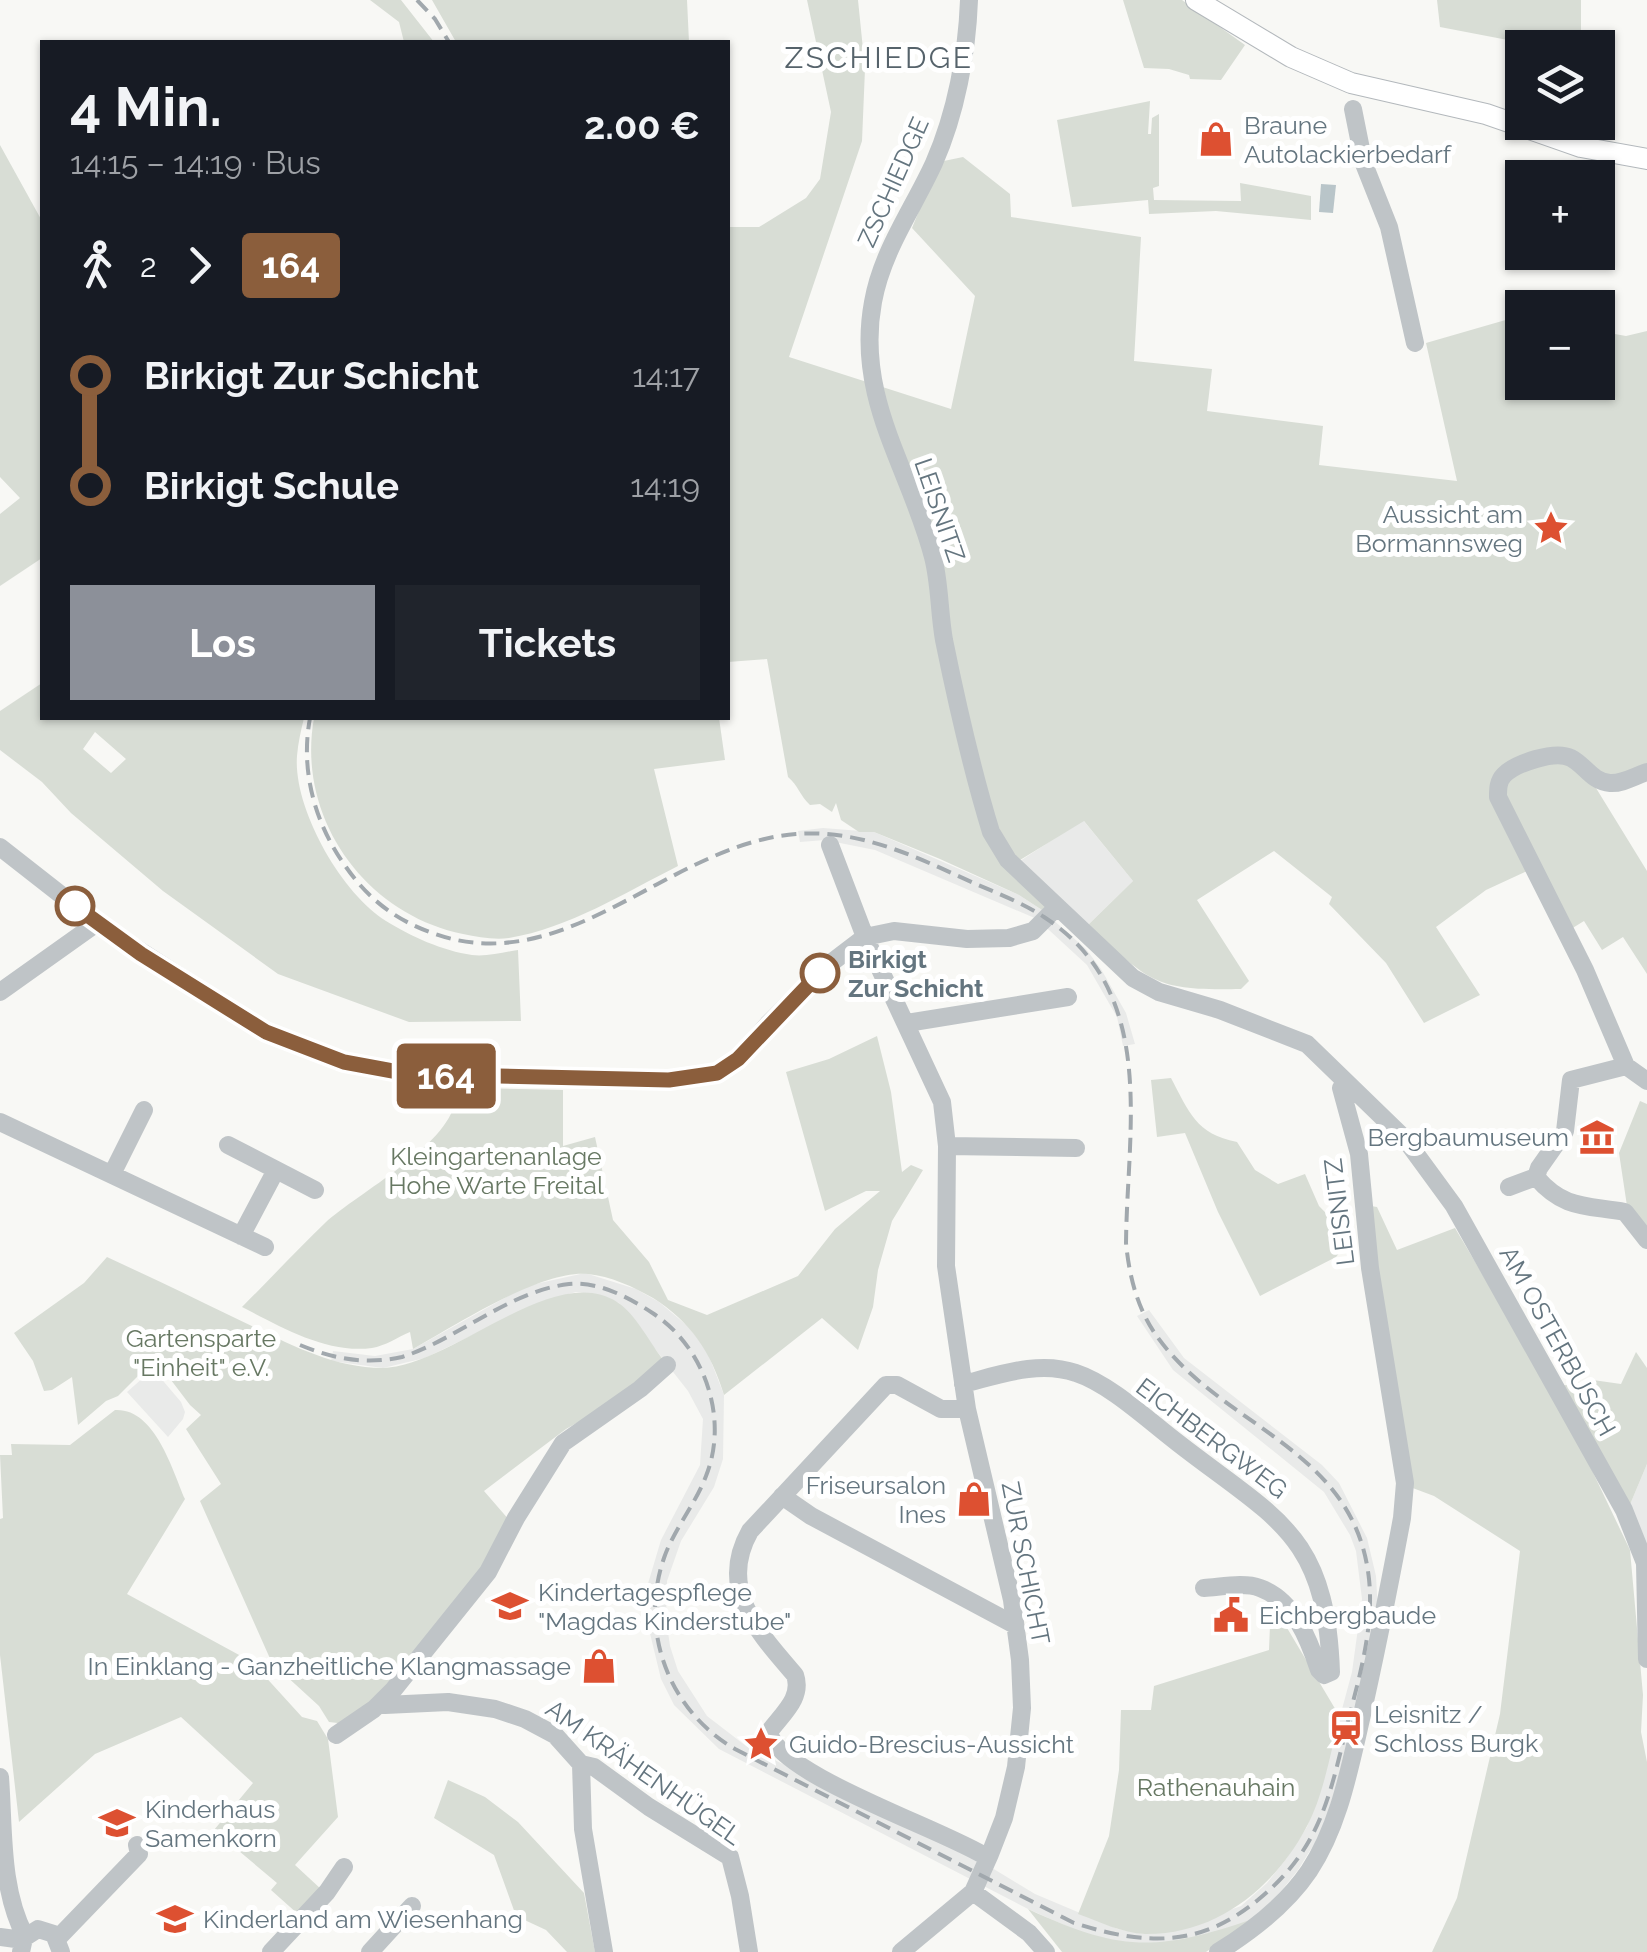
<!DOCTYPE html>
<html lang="de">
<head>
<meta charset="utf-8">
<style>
	body { margin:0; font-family:Raleway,sans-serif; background:#20242c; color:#f1f3f6; height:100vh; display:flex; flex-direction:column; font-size:38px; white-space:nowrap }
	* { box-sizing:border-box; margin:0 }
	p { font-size:32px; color:#9ea1a6 }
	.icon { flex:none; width:55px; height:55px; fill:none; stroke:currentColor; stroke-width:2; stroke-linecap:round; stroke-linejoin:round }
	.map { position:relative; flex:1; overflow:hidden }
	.details { position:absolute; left:40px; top:40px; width:690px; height:680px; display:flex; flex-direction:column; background:#171b24; border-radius:0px; box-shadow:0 2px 8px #0004 }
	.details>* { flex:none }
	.badge { padding:0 20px; border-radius:8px; font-size:35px; line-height:65px }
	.controls { position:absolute; left:1505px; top:30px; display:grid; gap:20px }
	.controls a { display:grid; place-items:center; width:110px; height:110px; border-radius:0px; background:#171b24; box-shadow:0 2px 8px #0004; font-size:50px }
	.map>.badge { position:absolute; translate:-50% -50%; box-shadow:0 0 0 5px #fff }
	.legs { display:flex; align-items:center; gap:15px; height:110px; padding:0 30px; font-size:32px }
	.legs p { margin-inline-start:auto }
	.head { display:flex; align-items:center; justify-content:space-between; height:170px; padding:0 30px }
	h1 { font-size:55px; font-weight:700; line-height:75px }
	.button { display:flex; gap:20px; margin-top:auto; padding:20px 30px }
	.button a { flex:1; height:115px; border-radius:0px; background:#8c9099; color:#fff; font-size:40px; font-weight:700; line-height:115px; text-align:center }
	.button a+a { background:#20242c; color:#f1f3f6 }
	ul { padding:0 30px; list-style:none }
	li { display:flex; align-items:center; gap:35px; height:110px; font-size:38px }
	li i { display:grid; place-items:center; width:15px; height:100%; margin:0 12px; background:currentColor }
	li i::after { content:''; width:25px; height:25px; margin:-12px; border:8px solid; border-radius:50%; background:#171b24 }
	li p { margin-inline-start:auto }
	li:first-child i { background:linear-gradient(#0000 50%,currentColor 0) }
	li:last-child i { background:linear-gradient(currentColor 50%,#0000 0) }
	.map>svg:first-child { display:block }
</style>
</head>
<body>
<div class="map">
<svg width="1647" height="1952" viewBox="0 0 1647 1952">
	<rect width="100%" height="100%" fill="#f8f8f5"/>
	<!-- built -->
	<path fill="#e9eae9" d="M1083 820 1133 881 1088 925 1020 861Z
		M823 828 874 832 1019 895 1042 910 1086 949 1101 969 1126 1013 1135 1044 1123 1046 1117 1017 1087 965 1037 919 875 850 825 840 800 842 798 831Z
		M585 1273 636 1289 659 1302 690 1328 707 1351 724 1395 723 1459 714 1487 681 1541 667 1581 666 1618 670 1646 678 1671 707 1716 746 1746 979 1860 1035 1894 1118 1929 1144 1934 1168 1932 1241 1906 1267 1883 1286 1859 1307 1827 1320 1791 1352 1672 1362 1599 1356 1551 1350 1535 1324 1492 1173 1370 1137 1316 1149 1310 1184 1358 1322 1465 1339 1483 1367 1538 1376 1576 1378 1613 1345 1760 1321 1833 1298 1870 1278 1895 1253 1919 1210 1940 1144 1950 1114 1947 1028 1909 719 1749 674 1705 661 1679 647 1621V1587L661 1540 700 1465 703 1419 688 1391 619 1303 594 1294 576 1292 543 1301 425 1358 383 1368 331 1361 333 1351 375 1356 413 1349 526 1286Z
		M153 1369 181 1402 185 1412 183 1419 168 1437 127 1392Z
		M1647 1464V1545L1629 1507Z"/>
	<!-- green -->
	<path fill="#d8ddd5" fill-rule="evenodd" d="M370 0H401L434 42H404L399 22Z
		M432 0H687L689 42H456Z
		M807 0H858L865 69 862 141 789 357 951 409 975 296 912 228 939 162 963 157 1010 194 1011 217 1141 237 1134 361 1212 369 1207 411 1323 426 1319 465 1457 481 1426 343 1509 319H1522V382H1598V331L1626 336 1647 331V768L1596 788 1647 871V974L1623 937 1602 950 1584 921 1571 929 1538 866 1486 890 1436 927 1480 995 1424 1023 1386 963 1329 904 1332 897 1274 851 1197 900 1249 981 1241 989C1154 991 1150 982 1088 925L1133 881 1084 821 1020 860 1056 895 1042 910 1019 895 940 859 874 832H859L841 820 836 803 832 812 820 804 810 805C800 796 798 785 788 777L767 659 728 662V227H759L806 198 820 179 831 112Z
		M1123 0H1182L1245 45 1221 80 1190 79 1189 75 1169 69 1144 68Z
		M1437 0H1581V47H1544L1440 27Z
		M1150 101 1148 134H1151L1152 118 1159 114V186L1153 188 1154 200 1241 201 1240 183 1311 196V220L1216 211 1149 214 1148 200 1072 207 1057 120Z
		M0 145 42 221V558L0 586V514L20 498 0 477Z
		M42 683V718H304C301 730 298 743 297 756 293 808 341 893 386 921 410 936 443 951 472 955 486 957 504 952 518 950L521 1021 409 1022 278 974 163 891 71 813 42 782 0 750V711ZM95 732 126 759 111 773 83 749Z
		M314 718H719L725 760 654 769 678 866C624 893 569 928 509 938 494 940 478 937 463 934 365 914 296 818 314 718Z
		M877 1036 891 1092 902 1172 911 1165 923 1170 892 1221 878 1270 873 1307 858 1350 822 1318 724 1395C711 1352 691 1322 653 1298 634 1287 610 1276 588 1274 542 1269 454 1326 413 1349L410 1332C398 1337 385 1346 372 1348 327 1354 281 1327 242 1307 270 1279 297 1250 325 1223 359 1192 448 1146 455 1101L479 1099 480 1088 563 1090V1146L595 1137 613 1220 649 1262 668 1300 707 1315 798 1276 835 1229 880 1191H866L825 1211 786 1072 829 1059Z
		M1171 1078C1189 1112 1196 1134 1237 1142L1255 1170 1278 1184 1305 1174 1319 1206 1351 1239 1336 1257 1260 1296 1218 1212 1185 1133 1157 1137 1151 1080Z
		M1640 1101 1647 1104V1234L1627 1206 1619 1153Z
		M1371 1206 1377 1207 1397 1250 1455 1228 1550 1388 1593 1380 1621 1384 1636 1352 1647 1368V1464L1629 1507 1577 1439 1630 1550 1643 1695 1641 1732 1647 1762V1952H1432L1457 1898 1500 1714 1520 1551 1434 1496 1410 1487 1383 1318Z
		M107 1257C148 1276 190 1296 231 1316 278 1338 328 1368 382 1368 452 1367 553 1261 617 1302 637 1315 650 1344 665 1362L628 1394 566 1429 484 1491 510 1521 482 1574 398 1678 346 1724 329 1722 319 1706 272 1663 200 1501 221 1484 186 1429 201 1415 190 1405 155 1359 118 1396 106 1401 78 1425 72 1377 52 1390 44 1391 33 1361 14 1333 84 1283Z
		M115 1410C155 1408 172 1469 185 1499L127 1594 252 1662 302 1717 317 1721 328 1739 338 1817 295 1865 322 1890 299 1915 271 1890 277 1883 214 1830 253 1783 181 1717 95 1754 19 1822 0 1655V1519L3 1518 0 1455H12L11 1444 70 1445Z
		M1271 1601 1340 1717C1330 1753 1324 1795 1306 1828 1274 1888 1216 1935 1145 1934 1122 1933 1100 1922 1078 1914L1109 1836 1119 1770 1121 1710H1151L1154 1686 1269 1650Z
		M448 1780 485 1797 518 1822 584 1893 595 1952H567L546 1930 516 1916 494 1855 434 1818Z
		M1028 1909C1121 1952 1156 1952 1253 1919L1206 1952H1062Z"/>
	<!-- water -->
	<path fill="#b9c5c9" d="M1321 184 1336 185 1333 213 1319 212Z"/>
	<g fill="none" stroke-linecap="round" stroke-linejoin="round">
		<defs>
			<path id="major" d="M1196 0 1291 57 1351 83 1486 114 1581 147 1647 159"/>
		</defs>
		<!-- major casing -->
		<use href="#major" stroke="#b3b8bc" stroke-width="22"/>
		<!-- minor -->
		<path stroke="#bfc4c7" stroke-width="18" d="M969 0C967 54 956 113 934 163 913 209 882 251 873 302 855 399 910 468 933 557 940 584 939 612 944 640 957 704 972 770 991 832L1008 860 1133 978 1159 992 1220 1010 1307 1044 1405 1139 1454 1206 1624 1510 1645 1563 1647 1659
			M1353 109 1364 164 1389 227 1415 343
			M1647 772C1635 776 1622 784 1610 783 1592 782 1585 765 1571 758 1555 750 1516 763 1504 775 1498 781 1498 789 1498 797L1585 970 1626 1066 1647 1081
			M830 845 865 937 942 1102 947 1146 946 1266 967 1409 1012 1600 1020 1660 1022 1708 1016 1767 1004 1818 990 1854 973 1892 901 1952
			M0 847 97 923 266 1032 344 1062 409 1075 669 1081 717 1073 738 1059 768 1024 827 966 865 937 894 931 967 939 1009 938 1033 931 1056 908
			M0 992 97 923
			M907 1023 1068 997
			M0 1122 265 1247
			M228 1145 315 1190
			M947 1146 1076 1148
			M112 1174 144 1110
			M1536 1177C1564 1210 1587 1205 1625 1212L1647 1240
			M1509 1187 1536 1177 1539 1168 1565 1131 1571 1080 1626 1066
			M241 1236 276 1170
			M963 1384C999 1375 1039 1360 1076 1373 1110 1384 1149 1421 1178 1443 1277 1520 1326 1533 1331 1672L1324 1675 1319 1670C1309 1640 1294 1600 1260 1588 1244 1582 1221 1587 1204 1588
			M967 1409H941L897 1385H886L750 1531C717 1589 758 1632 795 1675 803 1698 782 1714 769 1732 777 1775 948 1831 988 1858
			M782 1496 811 1516 1015 1625
			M382 1701 385 1705 448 1702 495 1709 525 1719 555 1735 581 1764 594 1767 649 1807 730 1857 740 1896 749 1952
			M336 1735 374 1709 394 1689 488 1572 516 1518 563 1443 640 1389 667 1365
			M581 1764 583 1829 604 1952
			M0 1777C4 1830 0 1888 25 1936
			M973 1892 1029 1933 1046 1952
			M0 1937 23 1940
			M58 1938 139 1854 137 1845
			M21 1952 24 1938 38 1929 54 1934 61 1952
			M271 1952 327 1892 344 1867
			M370 1952 412 1906
			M1218 1952C1252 1931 1286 1905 1309 1871 1337 1829 1348 1776 1359 1728 1375 1658 1389 1588 1402 1518L1405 1483 1370 1268 1359 1154 1341 1088 1345 1083"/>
		<!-- major -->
		<use href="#major" stroke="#fff" stroke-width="20"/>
		<!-- rail -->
		<path stroke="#a1a8ad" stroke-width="4" stroke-dasharray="15 8" stroke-linecap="butt" d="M417 0 435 19 449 42
			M300 1345C334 1359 366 1365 402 1357 458 1339 509 1291 569 1284 599 1281 630 1298 654 1314 705 1348 729 1419 706 1476 695 1505 674 1529 664 1558 639 1630 668 1710 735 1749L1074 1923C1144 1945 1199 1949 1259 1899 1321 1848 1330 1795 1348 1721 1360 1675 1374 1626 1369 1579 1355 1447 1221 1428 1156 1335 1137 1308 1129 1275 1126 1243 1127 1127 1159 992 1044 917 1023 903 999 894 976 884 918 858 862 829 796 834 669 844 568 980 435 934 397 921 369 900 346 867 315 824 300 771 310 718"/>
	</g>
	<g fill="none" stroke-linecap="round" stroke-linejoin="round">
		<defs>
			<path id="line-1" d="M75 906 141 954 266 1032 344 1062 409 1074 669 1080 717 1073 738 1059 820 973"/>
		</defs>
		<!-- line-1 casing -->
		<use href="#line-1" stroke="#fff" stroke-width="22"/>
		<!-- line-1 -->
		<use href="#line-1" stroke="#8b5e3c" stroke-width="15"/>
	</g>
	<!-- icons -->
	<defs>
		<symbol id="shop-bare" viewBox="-9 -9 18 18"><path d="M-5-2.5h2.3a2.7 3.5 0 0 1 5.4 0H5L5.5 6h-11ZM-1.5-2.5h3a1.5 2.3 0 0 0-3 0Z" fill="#dd5031" stroke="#fff" stroke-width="2.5" paint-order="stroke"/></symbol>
		<symbol id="sight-bare" viewBox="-9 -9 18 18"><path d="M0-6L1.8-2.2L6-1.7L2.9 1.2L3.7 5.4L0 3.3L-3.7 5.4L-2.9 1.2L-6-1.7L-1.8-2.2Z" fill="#dd5031" stroke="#fff" stroke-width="2.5" paint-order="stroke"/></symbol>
		<symbol id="museum-bare" viewBox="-9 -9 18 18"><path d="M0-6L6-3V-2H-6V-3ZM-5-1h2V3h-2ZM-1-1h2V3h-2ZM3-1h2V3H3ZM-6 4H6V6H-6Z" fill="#dd5031" stroke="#fff" stroke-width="2.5" paint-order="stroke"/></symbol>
		<symbol id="school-bare" viewBox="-9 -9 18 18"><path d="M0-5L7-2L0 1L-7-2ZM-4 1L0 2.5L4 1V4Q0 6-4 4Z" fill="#dd5031" stroke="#fff" stroke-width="2.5" paint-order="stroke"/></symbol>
		<symbol id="civic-bare" viewBox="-9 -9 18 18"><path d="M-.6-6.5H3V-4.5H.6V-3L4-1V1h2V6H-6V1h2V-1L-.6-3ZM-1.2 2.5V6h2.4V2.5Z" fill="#dd5031" stroke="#fff" stroke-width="2.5" paint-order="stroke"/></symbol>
		<symbol id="station-bare" viewBox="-9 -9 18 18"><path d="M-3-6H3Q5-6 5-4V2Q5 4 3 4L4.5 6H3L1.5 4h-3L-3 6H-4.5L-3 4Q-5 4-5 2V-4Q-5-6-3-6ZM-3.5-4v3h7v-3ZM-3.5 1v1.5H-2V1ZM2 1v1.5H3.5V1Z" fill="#dd5031" stroke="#fff" stroke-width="2.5" paint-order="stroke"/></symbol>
	</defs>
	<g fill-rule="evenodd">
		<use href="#shop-bare" x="1191" y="114" width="50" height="50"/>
		<use href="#sight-bare" x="1526" y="503" width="50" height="50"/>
		<use href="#museum-bare" x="1572" y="1112" width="50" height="50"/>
		<use href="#shop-bare" x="949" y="1474" width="50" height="50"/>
		<use href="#school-bare" x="485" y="1581" width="50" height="50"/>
		<use href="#civic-bare" x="1206" y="1590" width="50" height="50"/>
		<use href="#shop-bare" x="574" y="1641" width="50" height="50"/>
		<use href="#station-bare" x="1321" y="1703" width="50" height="50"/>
		<use href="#sight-bare" x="736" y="1719" width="50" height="50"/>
		<use href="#school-bare" x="92" y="1798" width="50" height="50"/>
		<use href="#school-bare" x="150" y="1894" width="50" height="50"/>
	</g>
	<!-- markers -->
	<g fill="#fff" stroke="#8b5e3c" stroke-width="5">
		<circle cx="75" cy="906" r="18"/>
		<circle cx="820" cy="973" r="18"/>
	</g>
	<g text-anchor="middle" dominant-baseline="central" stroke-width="10" stroke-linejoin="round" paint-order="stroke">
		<!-- poi labels -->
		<g font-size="25" fill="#64757f" stroke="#fff" text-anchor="start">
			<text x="1244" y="125">Braune<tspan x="1244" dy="29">Autolackierbedarf</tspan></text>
			<text x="1523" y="514" text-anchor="end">Aussicht am<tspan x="1523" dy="29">Bormannsweg</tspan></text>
			<text x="1569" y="1137" text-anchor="end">Bergbaumuseum</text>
			<text x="946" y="1485" text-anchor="end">Friseursalon<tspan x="946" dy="29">Ines</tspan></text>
			<text x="538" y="1592">Kindertagespflege<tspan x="538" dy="29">"Magdas Kinderstube"</tspan></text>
			<text x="1259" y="1615">Eichbergbaude</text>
			<text x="571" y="1666" text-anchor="end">In Einklang - Ganzheitliche Klangmassage</text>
			<text x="1374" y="1714">Leisnitz /<tspan x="1374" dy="29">Schloss Burgk</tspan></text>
			<text x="789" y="1744">Guido-Brescius-Aussicht</text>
			<text x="145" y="1809">Kinderhaus<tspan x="145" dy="29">Samenkorn</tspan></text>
			<text x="203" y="1919">Kinderland am Wiesenhang</text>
		</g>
		<!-- street labels -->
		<g font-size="25" fill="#64757f" stroke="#fff">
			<text transform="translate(893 182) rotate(-66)">ZSCHIEDGE</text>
			<text transform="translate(940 510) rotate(71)">LEISNITZ</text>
			<text transform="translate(1339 1212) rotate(-97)">LEISNITZ</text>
			<text transform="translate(1558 1341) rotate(61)">AM OSTERBUSCH</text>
			<text transform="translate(1212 1438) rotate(37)">EICHBERGWEG</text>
			<text transform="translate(1026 1563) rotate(79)">ZUR SCHICHT</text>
			<text transform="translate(644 1772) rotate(35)">AM KRÄHENHÜGEL</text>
		</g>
		<!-- stop labels -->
		<g font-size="25" font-weight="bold" fill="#64757f" stroke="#fff" text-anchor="start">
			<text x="848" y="959">Birkigt<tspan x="848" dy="29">Zur Schicht</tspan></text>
		</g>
		<!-- park labels -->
		<g font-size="25" fill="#677863" stroke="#fff">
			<text x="496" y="1156">Kleingartenanlage<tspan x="496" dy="29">Hohe Warte Freital</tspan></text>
			<text x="201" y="1338">Gartensparte<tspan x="201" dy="29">"Einheit" e.V.</tspan></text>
			<text x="1216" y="1787">Rathenauhain</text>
		</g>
		<!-- quarter labels -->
		<g font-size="30" letter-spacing="2.5" fill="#56636b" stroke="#fff">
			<text x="879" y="57">ZSCHIEDGE</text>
		</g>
	</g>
</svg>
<div class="controls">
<a><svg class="icon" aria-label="layers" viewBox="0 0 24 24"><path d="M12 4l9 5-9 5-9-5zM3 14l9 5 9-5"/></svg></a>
<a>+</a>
<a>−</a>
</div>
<b class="badge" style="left:446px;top:1076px;background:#8b5e3c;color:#fff">164</b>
<section class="details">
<div class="head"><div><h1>4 Min.</h1><p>14:15 – 14:19 · Bus</p></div><b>2.00 €</b></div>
<div class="legs"><svg class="icon" aria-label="walk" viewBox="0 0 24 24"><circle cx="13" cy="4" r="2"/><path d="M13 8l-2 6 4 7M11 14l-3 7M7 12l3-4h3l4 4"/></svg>2<svg class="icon" aria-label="forward" viewBox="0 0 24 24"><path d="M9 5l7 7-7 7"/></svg><b class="badge" style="background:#8b5e3c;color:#fff">164</b></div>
<ul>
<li><i style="color:#8b5e3c"></i><b>Birkigt Zur Schicht</b><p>14:17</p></li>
<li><i style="color:#8b5e3c"></i><b>Birkigt Schule</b><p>14:19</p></li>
</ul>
<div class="button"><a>Los</a><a>Tickets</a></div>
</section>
</div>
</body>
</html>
